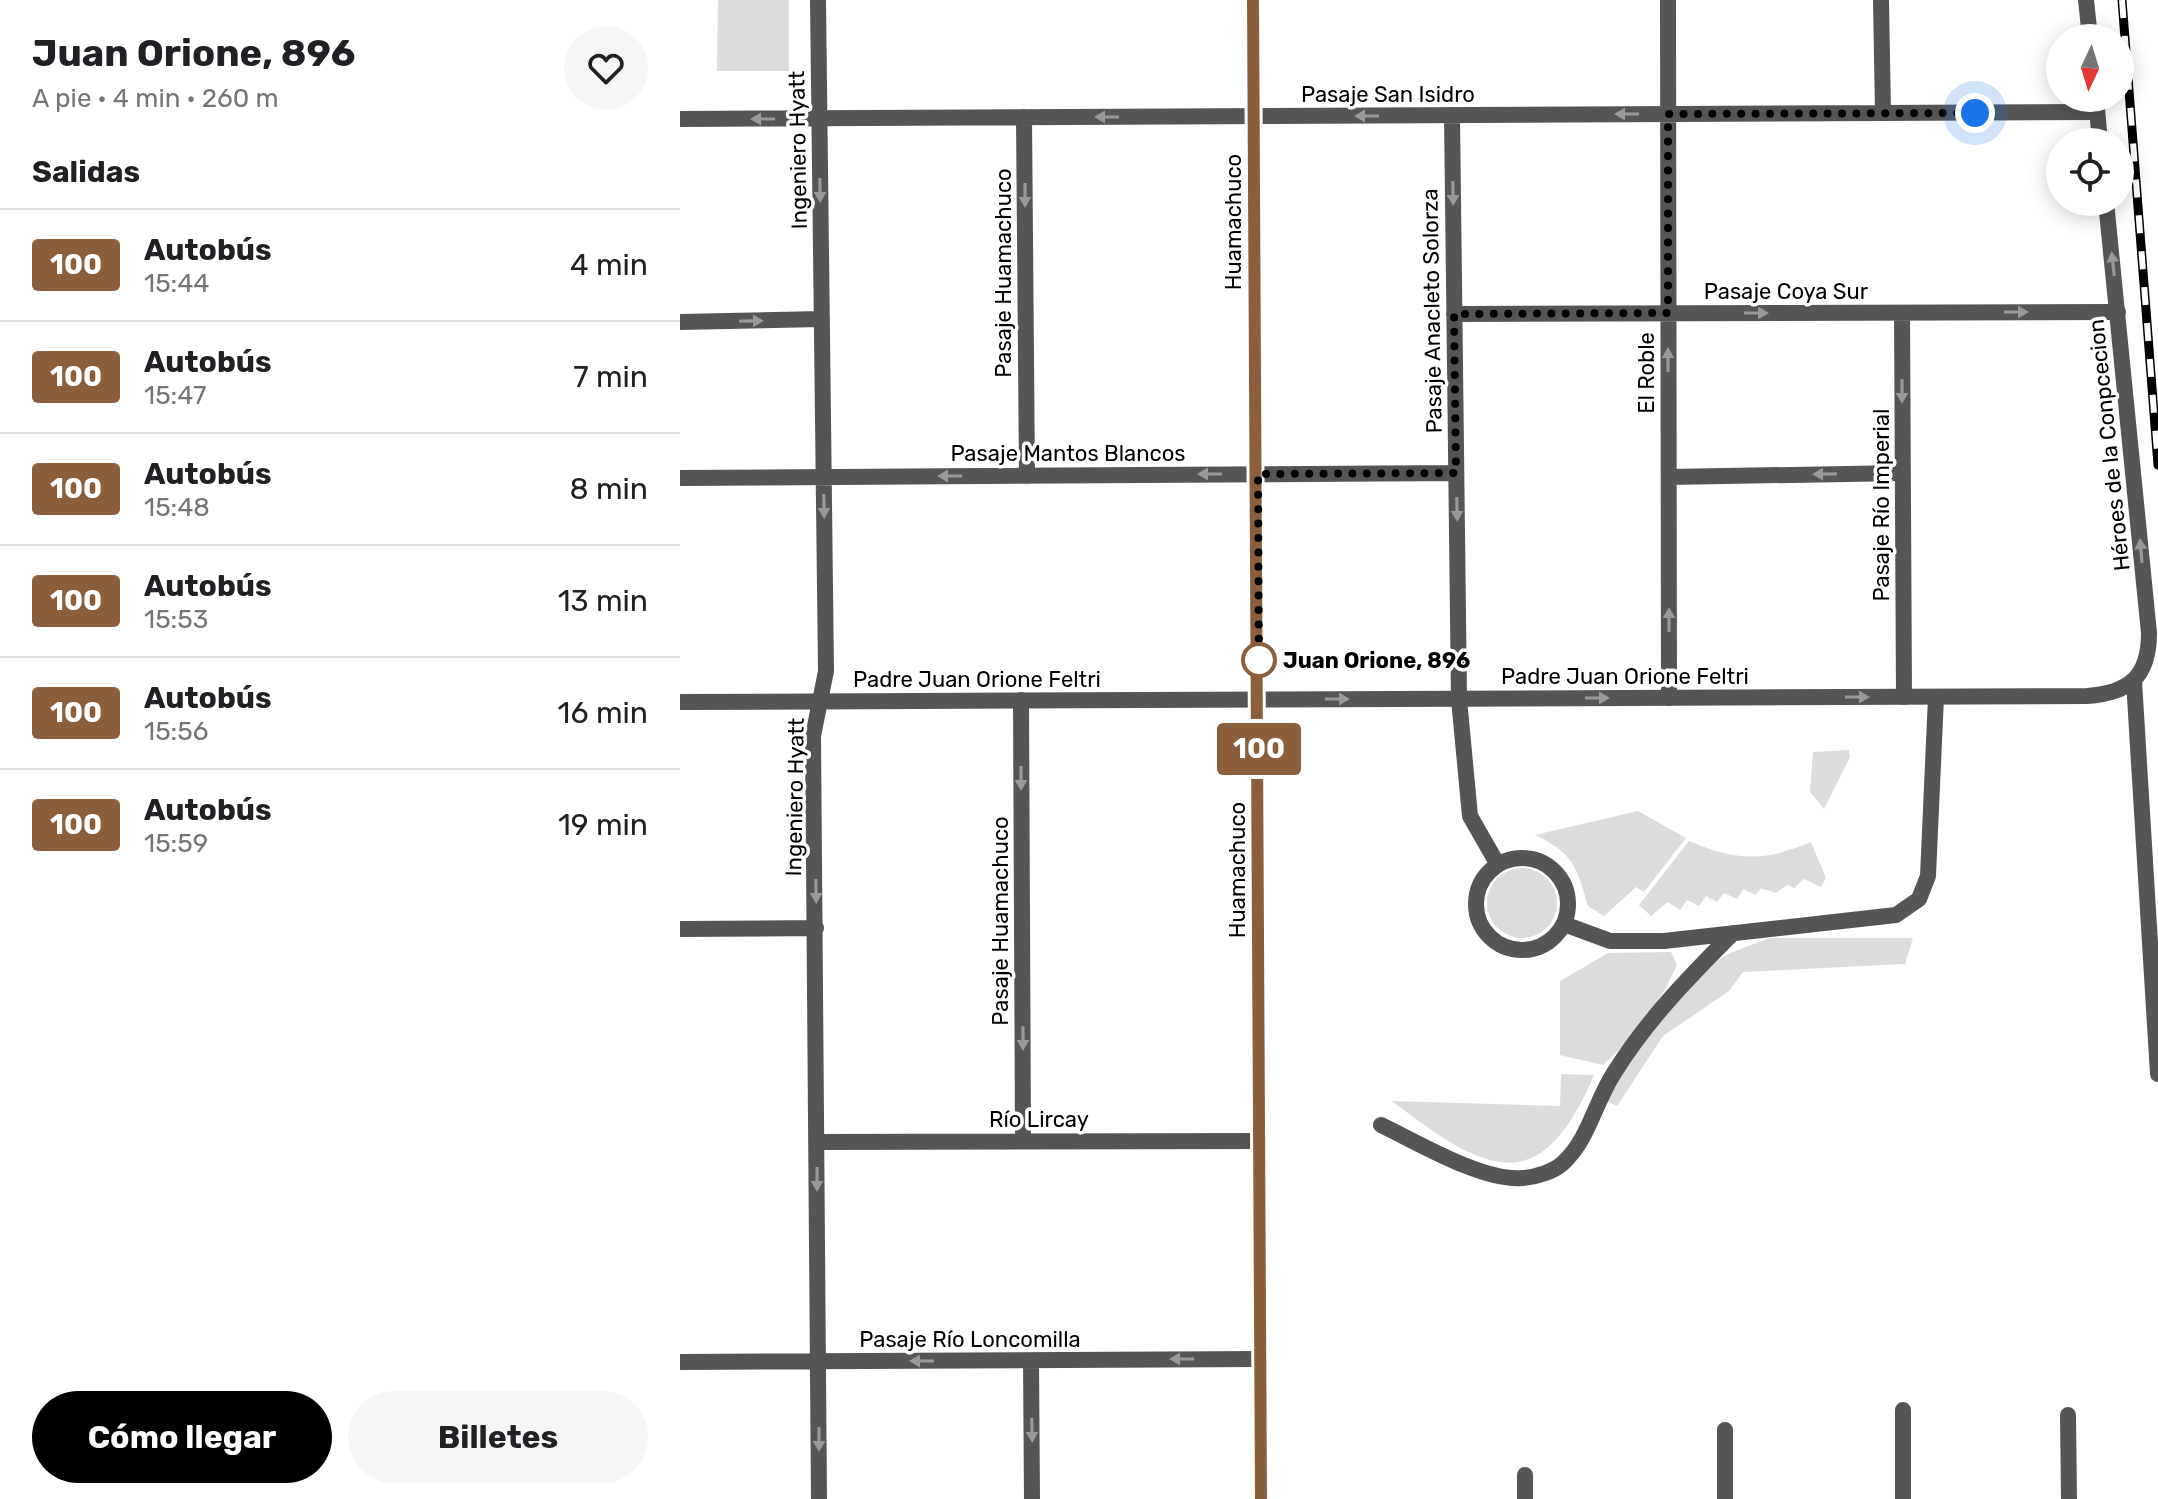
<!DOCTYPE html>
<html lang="es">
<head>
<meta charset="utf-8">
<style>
	body { margin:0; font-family:Rubik,sans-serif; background:#f6f6f6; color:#202124; height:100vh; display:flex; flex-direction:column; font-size:30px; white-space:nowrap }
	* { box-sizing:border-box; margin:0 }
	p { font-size:26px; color:#757577 }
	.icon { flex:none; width:44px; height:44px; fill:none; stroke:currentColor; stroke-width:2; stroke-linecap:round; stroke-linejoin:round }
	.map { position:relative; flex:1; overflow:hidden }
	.side { display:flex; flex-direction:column; background:#fff; width:680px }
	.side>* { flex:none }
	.badge { padding:0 16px; border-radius:6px; font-size:28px; line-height:52px }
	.needle { width:52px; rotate:184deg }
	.buttons { position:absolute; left:1366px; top:24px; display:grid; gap:16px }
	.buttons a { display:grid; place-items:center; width:88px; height:88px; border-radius:50%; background:#fff; box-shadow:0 4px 20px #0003; font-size:40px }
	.you { position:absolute; width:40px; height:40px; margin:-20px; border:6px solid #fff; border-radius:50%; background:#1a73e8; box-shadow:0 0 0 12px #1a73e833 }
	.map>.badge { position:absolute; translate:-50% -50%; box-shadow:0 0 0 4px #fff }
	h2 { padding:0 32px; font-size:30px; line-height:72px }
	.round { display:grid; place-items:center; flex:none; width:84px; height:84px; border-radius:42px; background:#f6f6f6 }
	.headline { display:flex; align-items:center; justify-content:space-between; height:136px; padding:0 32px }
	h1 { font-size:38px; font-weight:700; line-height:60px }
	.action { display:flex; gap:16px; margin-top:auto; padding:16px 32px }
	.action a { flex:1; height:92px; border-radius:48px; background:#000; color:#fff; font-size:32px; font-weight:700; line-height:92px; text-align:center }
	.action a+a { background:#f6f6f6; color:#202124 }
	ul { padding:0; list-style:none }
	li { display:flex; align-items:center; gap:24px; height:112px; padding:0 32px; border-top:2px solid #e0e0e0 }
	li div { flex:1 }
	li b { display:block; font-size:30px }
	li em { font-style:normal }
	li .badge { min-width:88px; font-weight:700; text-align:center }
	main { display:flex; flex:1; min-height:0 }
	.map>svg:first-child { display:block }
</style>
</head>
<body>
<main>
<section class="side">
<div class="headline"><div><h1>Juan Orione, 896</h1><p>A pie · 4 min · 260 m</p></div><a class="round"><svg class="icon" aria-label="heart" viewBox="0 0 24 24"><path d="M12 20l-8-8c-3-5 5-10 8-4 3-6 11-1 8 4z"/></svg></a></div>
<h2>Salidas</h2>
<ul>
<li><span class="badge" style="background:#8b5e3c;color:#fff">100</span><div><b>Autobús</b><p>15:44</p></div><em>4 min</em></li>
<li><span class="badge" style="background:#8b5e3c;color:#fff">100</span><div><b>Autobús</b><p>15:47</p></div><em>7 min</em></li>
<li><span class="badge" style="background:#8b5e3c;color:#fff">100</span><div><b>Autobús</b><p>15:48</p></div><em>8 min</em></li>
<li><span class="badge" style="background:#8b5e3c;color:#fff">100</span><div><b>Autobús</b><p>15:53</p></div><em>13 min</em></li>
<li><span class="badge" style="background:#8b5e3c;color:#fff">100</span><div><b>Autobús</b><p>15:56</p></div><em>16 min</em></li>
<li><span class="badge" style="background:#8b5e3c;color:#fff">100</span><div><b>Autobús</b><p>15:59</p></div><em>19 min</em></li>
</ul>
<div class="action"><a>Cómo llegar</a><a>Billetes</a></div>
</section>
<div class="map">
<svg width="1478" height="1499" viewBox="0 0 1478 1499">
	<rect width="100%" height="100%" fill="#fff"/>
	<!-- green -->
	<path fill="#dcdcdc" d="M38 0H109V71H37Z
		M1169 750 1170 757 1144 809 1130 792 1133 752Z
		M958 811 1006 838 964 892 956 887 924 916 908 906C897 867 893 853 855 835Z
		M1009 841C1056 861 1083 862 1131 842L1146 878 1141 887 1124 879 1114 888 1107 885 1096 893 1081 888 1076 895 1063 889 1057 899 1044 893 1037 902 1026 896 1019 906 1007 900 1000 910 988 902 971 916 959 905Z
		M807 903a35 35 0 1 1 70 0a35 35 0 1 1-70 0Z
		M1090 938H1233L1225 964 1063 972 1049 991 983 1036 937 1106 926 1101C947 1054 995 989 1038 960 1053 950 1073 945 1090 938Z
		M991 952 997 965C979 1005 956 1036 923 1065L880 1055V981L928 953Z
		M881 1074 914 1075C860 1203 804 1172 712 1101L880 1106Z"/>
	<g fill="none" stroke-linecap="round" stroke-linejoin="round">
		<!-- service -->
		<path stroke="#555" stroke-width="16" d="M1454 681 1478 1074
			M779 699 790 816 818 865
			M796 904a46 46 0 1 1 92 0a46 46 0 1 1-92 0Z
			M884 924 930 941H984L1216 915 1239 899 1248 876 1256 697
			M701 1125C737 1142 803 1182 843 1178 856 1177 873 1172 883 1163 909 1139 915 1102 934 1073 967 1020 1009 977 1053 933"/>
		<!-- minor -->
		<path stroke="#555" stroke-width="16" d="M138 0 146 671 133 736 139 1499
			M988 0 989 698
			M1201 0 1203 113
			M772 115 779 699
			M344 117 347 476
			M0 119 1417 112
			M1222 313 1224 697
			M774 314 1438 312
			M0 322 142 319
			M989 477 1223 473
			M0 478 776 473
			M341 700 343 1141
			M0 929 136 928
			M138 1142 580 1141
			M351 1361 352 1499
			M0 1362 580 1359
			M1388 1415 1389 1499
			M845 1475V1499
			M1045 1499V1430
			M1223 1499V1410"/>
		<!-- tertiary -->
		<path stroke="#555" stroke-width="16" d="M573 0 581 1499
			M1406 0 1410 38
			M1416 98 1420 142
			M0 702 1407 696C1449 693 1469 677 1469 633L1426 202"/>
		<defs>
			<path id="rail" d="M1442 0 1478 465"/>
		</defs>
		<!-- rail casing -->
		<use href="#rail" stroke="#000" stroke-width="9"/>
		<!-- rail -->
		<use href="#rail" stroke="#fff" stroke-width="6" stroke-dasharray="18" stroke-linecap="butt"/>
	</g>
	<!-- one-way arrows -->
	<defs><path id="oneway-solid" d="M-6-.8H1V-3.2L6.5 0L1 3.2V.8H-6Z" transform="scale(2)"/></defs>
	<g fill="#999">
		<use href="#oneway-solid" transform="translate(947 114) rotate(180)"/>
		<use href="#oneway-solid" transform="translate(687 116) rotate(180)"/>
		<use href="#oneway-solid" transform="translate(427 117) rotate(180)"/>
		<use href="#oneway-solid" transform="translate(83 119) rotate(180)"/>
		<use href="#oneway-solid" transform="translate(140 190) rotate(89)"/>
		<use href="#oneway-solid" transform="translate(773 193) rotate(89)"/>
		<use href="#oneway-solid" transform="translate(345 195) rotate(90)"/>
		<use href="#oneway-solid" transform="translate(1433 264) rotate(-96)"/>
		<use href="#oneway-solid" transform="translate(1336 312)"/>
		<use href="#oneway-solid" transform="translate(1076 313)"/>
		<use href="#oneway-solid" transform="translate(71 321) rotate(-1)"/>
		<use href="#oneway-solid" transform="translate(988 360) rotate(-90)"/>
		<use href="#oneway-solid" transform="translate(1222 391) rotate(90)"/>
		<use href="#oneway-solid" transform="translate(530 474) rotate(180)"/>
		<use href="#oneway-solid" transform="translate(1145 474) rotate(179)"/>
		<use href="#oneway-solid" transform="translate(270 476) rotate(180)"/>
		<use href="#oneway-solid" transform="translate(144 506) rotate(89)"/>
		<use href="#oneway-solid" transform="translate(777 509) rotate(89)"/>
		<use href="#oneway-solid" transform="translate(1461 551) rotate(-95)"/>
		<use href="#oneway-solid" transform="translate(989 620) rotate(-90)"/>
		<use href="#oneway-solid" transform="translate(1177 697)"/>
		<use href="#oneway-solid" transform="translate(917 698)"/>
		<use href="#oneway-solid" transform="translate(657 699)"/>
		<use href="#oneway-solid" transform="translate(341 778) rotate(90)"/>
		<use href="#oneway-solid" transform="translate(136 891) rotate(89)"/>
		<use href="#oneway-solid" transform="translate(343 1038) rotate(90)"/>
		<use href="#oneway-solid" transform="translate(137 1179) rotate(90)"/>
		<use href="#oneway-solid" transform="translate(502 1359) rotate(180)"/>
		<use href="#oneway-solid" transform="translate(242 1361) rotate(180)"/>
		<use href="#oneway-solid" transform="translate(352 1430) rotate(89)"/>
		<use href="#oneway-solid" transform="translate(139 1439) rotate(90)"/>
	</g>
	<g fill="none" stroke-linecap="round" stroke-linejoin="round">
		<defs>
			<path id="line" d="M573 0 581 1499"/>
		</defs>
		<!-- line casing -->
		<use href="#line" stroke="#fff" stroke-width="18"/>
		<!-- line -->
		<use href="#line" stroke="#8b5e3c" stroke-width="12"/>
		<!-- walk -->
		<path stroke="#000" stroke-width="8" stroke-dasharray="0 14.4" d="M579 660V671L578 474 776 473 774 314 988 313V114L1295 113"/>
	</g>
	<!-- markers -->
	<circle fill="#fff" stroke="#8b5e3c" stroke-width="4" cx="579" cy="660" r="16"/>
	<g text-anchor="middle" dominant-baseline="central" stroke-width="7" stroke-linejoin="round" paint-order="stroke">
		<!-- street labels -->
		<g font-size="22" fill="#000" stroke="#fff">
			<text x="708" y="94">Pasaje San Isidro</text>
			<text transform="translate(118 150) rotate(-91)">Ingeniero Hyatt</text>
			<text transform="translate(553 222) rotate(-90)">Huamachuco</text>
			<text transform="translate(323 273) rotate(-90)">Pasaje Huamachuco</text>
			<text x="1106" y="291">Pasaje Coya Sur</text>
			<text transform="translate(752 311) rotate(-91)">Pasaje Anacleto Solorza</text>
			<text transform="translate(966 373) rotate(-90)">El Roble</text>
			<text transform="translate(1429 445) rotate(-96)">Héroes de la Conpcecion</text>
			<text x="388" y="453">Pasaje Mantos Blancos</text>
			<text transform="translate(1201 505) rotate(-90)">Pasaje Río Imperial</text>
			<text x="945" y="676">Padre Juan Orione Feltri</text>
			<text x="297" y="679">Padre Juan Orione Feltri</text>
			<text transform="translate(115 797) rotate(-89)">Ingeniero Hyatt</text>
			<text transform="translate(557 870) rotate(-90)">Huamachuco</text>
			<text transform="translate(320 921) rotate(-90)">Pasaje Huamachuco</text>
			<text x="359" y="1119">Río Lircay</text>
			<text x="290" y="1339">Pasaje Río Loncomilla</text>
		</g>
		<!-- stop labels -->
		<g font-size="22" font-weight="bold" fill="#000" stroke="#fff" text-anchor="start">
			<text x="603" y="660">Juan Orione, 896</text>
		</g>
	</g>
</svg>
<div class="buttons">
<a><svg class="needle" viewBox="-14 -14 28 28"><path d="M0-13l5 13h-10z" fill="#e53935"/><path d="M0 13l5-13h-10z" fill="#757577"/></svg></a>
<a><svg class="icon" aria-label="locate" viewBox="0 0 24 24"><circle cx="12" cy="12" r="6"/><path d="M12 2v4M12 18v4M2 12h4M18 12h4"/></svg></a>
</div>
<div class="you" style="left:1295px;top:113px"></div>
<b class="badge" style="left:579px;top:749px;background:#8b5e3c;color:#fff">100</b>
</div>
</main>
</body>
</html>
